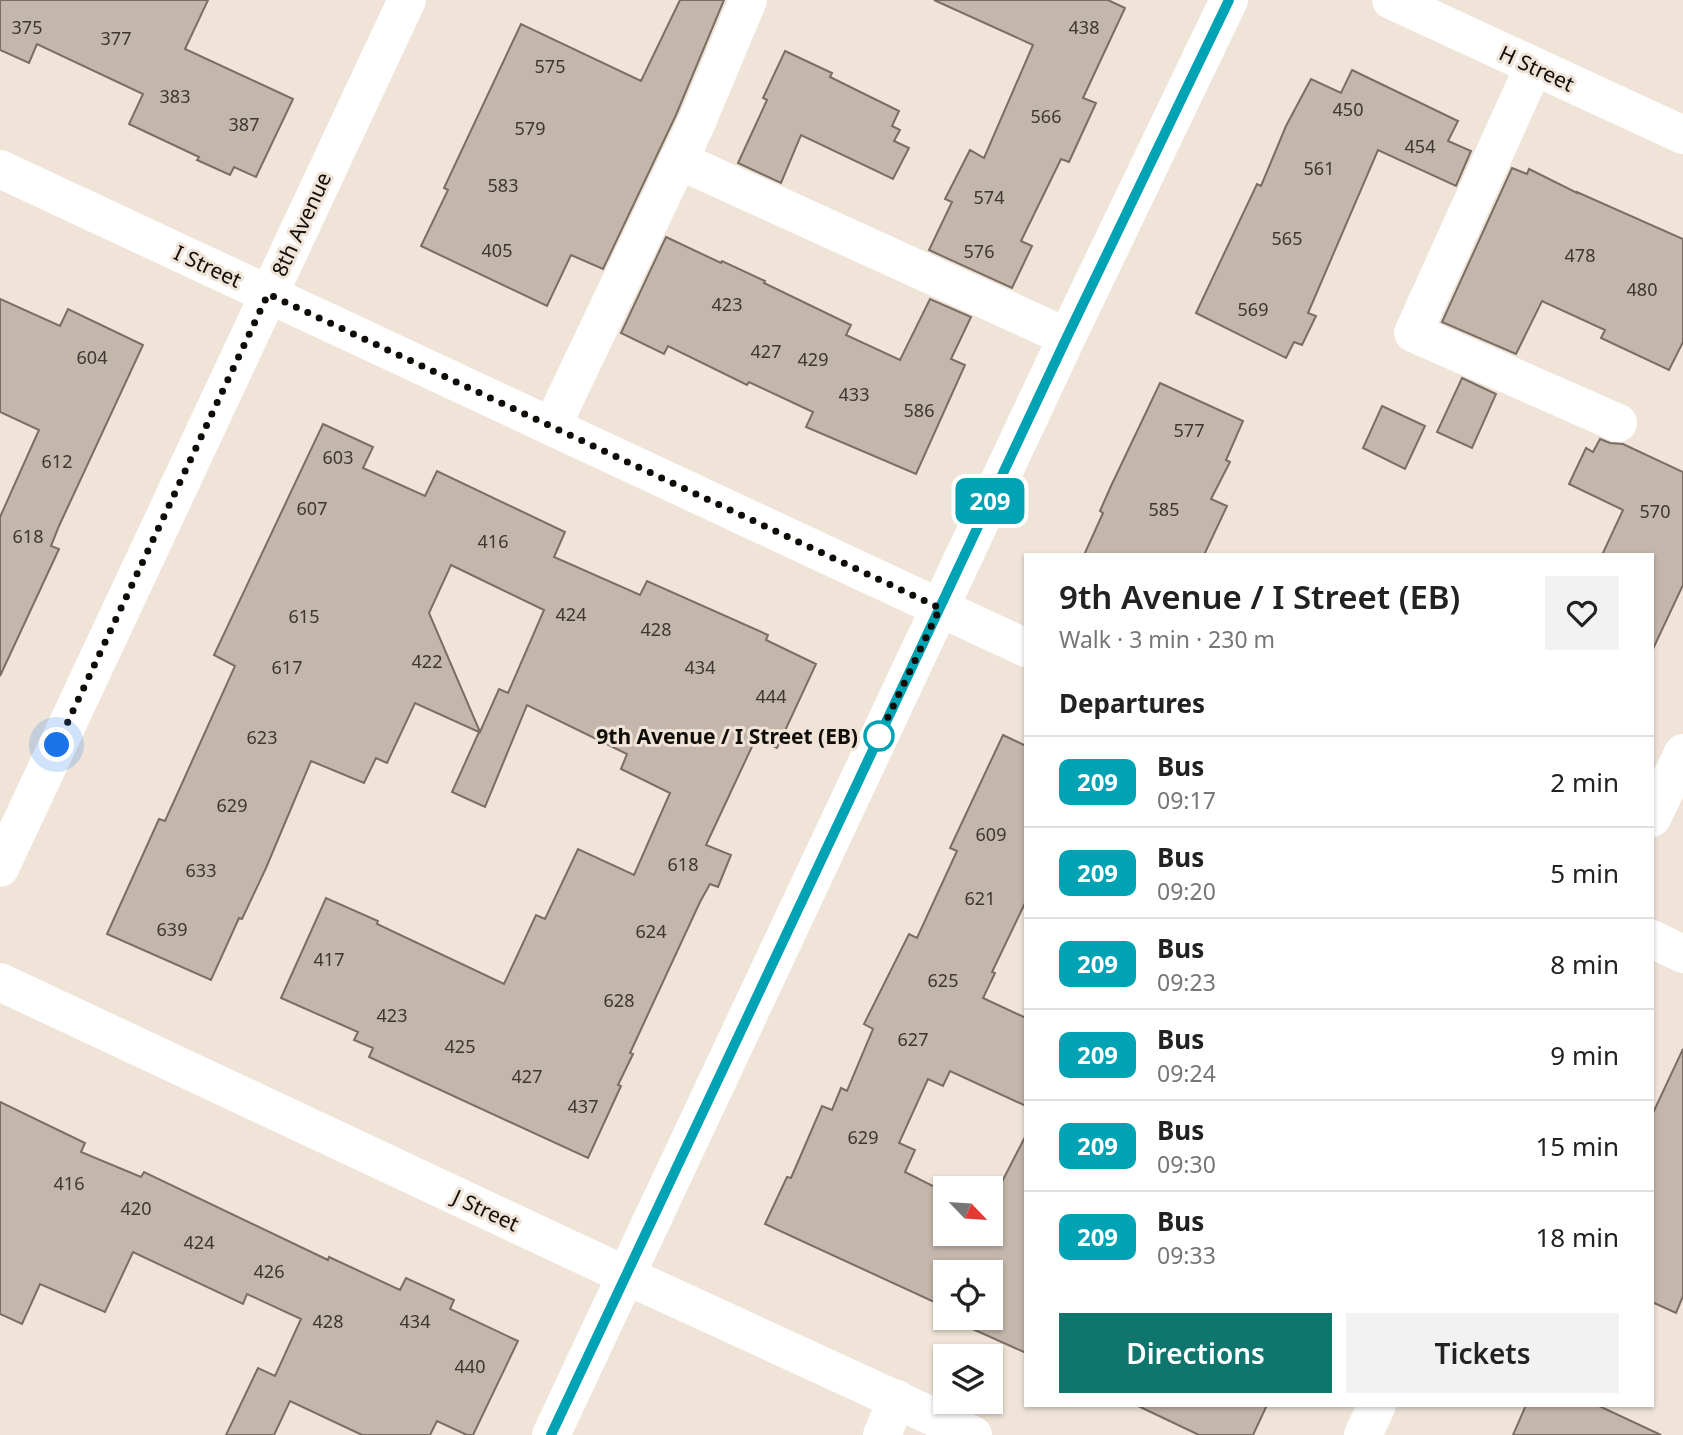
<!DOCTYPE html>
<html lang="en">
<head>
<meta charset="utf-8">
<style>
	body { margin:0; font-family:"Noto Sans",sans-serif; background:#f2f2f2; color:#222; height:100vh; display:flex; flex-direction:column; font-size:26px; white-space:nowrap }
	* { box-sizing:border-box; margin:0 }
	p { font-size:23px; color:#767676 }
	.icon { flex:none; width:38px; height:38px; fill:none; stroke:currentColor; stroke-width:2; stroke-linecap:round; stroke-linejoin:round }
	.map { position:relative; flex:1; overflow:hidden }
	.sheet { position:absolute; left:1024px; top:553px; width:630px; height:854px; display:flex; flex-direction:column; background:#fff; border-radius:0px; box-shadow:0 2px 5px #0004 }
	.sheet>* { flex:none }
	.badge { padding:0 14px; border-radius:10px; font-size:24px; line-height:46px }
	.needle { width:46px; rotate:115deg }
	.tools { position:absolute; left:933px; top:1176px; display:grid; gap:14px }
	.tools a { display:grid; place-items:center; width:70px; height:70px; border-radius:0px; background:#fff; box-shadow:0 2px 5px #0004; font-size:35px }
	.you { position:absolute; width:35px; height:35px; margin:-18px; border:5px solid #fff; border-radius:50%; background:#1a73e8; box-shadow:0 0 0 10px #1a73e833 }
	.map>.badge { position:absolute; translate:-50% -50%; box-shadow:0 0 0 4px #fff }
	h2 { padding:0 35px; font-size:26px; line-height:63px }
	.round { display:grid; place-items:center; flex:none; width:74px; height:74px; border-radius:0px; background:#f2f2f2 }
	.summary { display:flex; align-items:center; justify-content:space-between; height:119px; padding:0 35px }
	h1 { font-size:33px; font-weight:600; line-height:52px }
	.action { display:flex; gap:14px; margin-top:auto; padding:14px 35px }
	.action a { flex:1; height:80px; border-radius:0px; background:#0f766e; color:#fff; font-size:28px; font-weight:600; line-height:80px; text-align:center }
	.action a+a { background:#f2f2f2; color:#222 }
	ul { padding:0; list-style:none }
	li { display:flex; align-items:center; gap:21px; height:91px; padding:0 35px; border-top:2px solid #e0e0e0 }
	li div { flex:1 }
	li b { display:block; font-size:26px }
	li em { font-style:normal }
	li .badge { min-width:77px; font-weight:700; text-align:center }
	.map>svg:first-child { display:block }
</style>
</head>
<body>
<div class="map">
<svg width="1683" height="1435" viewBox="0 0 1683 1435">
	<rect width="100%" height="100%" fill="#efe4d7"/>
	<!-- building -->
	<path fill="#c3b6ab" stroke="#7a6e64" stroke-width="2" fill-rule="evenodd" d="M0 0H208L185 49 293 99 256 177 234 167 230 175 197 160 199 157 129 124 143 94 37 44 29 63 0 50Z
		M680 0H724L676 115 603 269 571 255 547 306 421 246 448 190 444 188 521 24 641 81Z
		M934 0H1108L1125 8 1083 98 1096 103 1069 162 1061 159 1021 241 1032 246 1012 288 929 250 952 202 945 199 970 150 984 158 1033 45Z
		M785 51 832 73 830 77 899 111 892 126 900 130 894 141 909 148 893 179 801 135 781 183 738 163 767 100 763 98Z
		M1352 70 1458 121 1448 141 1471 151 1456 186 1378 150 1308 313 1316 316 1302 345 1294 342 1286 358 1196 313 1257 184 1261 186 1286 126 1311 79 1341 93Z
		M1512 168 1527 174 1529 169 1577 193V192L1683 239V342L1669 370 1601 338 1605 330 1542 301 1516 354 1442 322Z
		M666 237 721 263 722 261 765 281 764 283 851 325 846 335 900 360 930 299 971 317 951 359 965 365 916 474 806 427 813 412 749 382 747 385 668 346 664 354 621 333Z
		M0 299 60 326 68 309 143 345 59 526 51 546 59 549 0 676V517L39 430 0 412Z
		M1462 378 1496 394 1472 448 1437 432Z
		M1160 383 1243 421 1226 460 1230 462 1211 499 1227 506 1204 555H1084L1103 513 1100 511 1111 486Z
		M1382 406 1425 426 1405 469 1363 448Z
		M323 424 373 447 363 468 425 496 437 471 565 532 554 557 640 595 647 581 768 635 766 640 816 664 777 748 756 738 706 845 731 855 718 887 710 884 700 902 630 1053 633 1054 618 1085 621 1086 588 1158 369 1057 373 1048 354 1040 358 1032 281 998 326 898 378 921 377 924 504 984 536 915 545 919 578 849 634 875 670 793 621 769 627 754 527 705 485 807 452 792 479 732 415 703 387 763 376 758 364 783 311 761 266 868 242 919 239 918 211 980 107 934 159 819 165 821 235 666 214 655ZM451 565 544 610 508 693 499 689 480 732 429 613Z
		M1600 439 1610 443 1623 444 1683 472V585L1652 651V555H1602L1623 510 1569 484 1586 448 1593 452Z
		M1003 735 1026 746V901L992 972 995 973 983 998 1026 1018V1106L950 1071 943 1086 928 1079 899 1143 915 1150 905 1172 945 1192V1234H990V1205L1026 1135V1353L957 1322 959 1318H990V1272H945V1307L765 1224 787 1177 791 1178 822 1106 832 1110 841 1088 847 1091 873 1029 864 1024 909 934 917 938 957 851 950 848Z
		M1683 1049V1296L1676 1313 1652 1302V1115Z
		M0 1102 85 1143 81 1152 141 1177 144 1172 328 1260 329 1257 400 1290 406 1278 454 1300 450 1309 518 1341 473 1435H467L437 1421 430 1435H362L290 1401 274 1435H226L258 1368 275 1376 301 1319 247 1294 243 1304 133 1252 105 1312 40 1284 22 1324 0 1314Z
		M1136 1405H1267L1253 1435H1199Z
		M1526 1405H1597L1661 1435H1513Z"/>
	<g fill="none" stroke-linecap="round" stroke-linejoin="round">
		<!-- minor -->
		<path stroke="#fff" stroke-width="38" d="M1391 0 1683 135
			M1534 66 1413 333 1618 423
			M678 160 1067 337
			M0 169 1026 648
			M552 426 696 124 748 0
			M1652 818 1683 753
			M0 868 407 0
			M1652 939 1683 954
			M0 982 627 1276 973 1435
			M551 1435 1067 337 1229 0
			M882 1435 897 1399
			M1363 1435 1377 1405"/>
	</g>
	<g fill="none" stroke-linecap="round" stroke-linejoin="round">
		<defs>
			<path id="line" d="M551 1435 1067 337 1229 0"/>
		</defs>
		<!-- line casing -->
		<use href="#line" stroke="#fff" stroke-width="16"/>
		<!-- line -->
		<use href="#line" stroke="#00a3b4" stroke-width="10"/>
		<!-- walk -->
		<path stroke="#100d08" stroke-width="7" stroke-dasharray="0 12.6" d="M57 745 268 294 940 608 879 736"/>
	</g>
	<!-- markers -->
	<circle fill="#fff" stroke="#00a3b4" stroke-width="3.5" cx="879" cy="736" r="14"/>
	<g text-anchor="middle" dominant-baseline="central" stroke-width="6" stroke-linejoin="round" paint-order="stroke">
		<!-- number labels -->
		<g font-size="18" fill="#3d3731">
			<text x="27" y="27">375</text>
			<text x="1084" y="27">438</text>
			<text x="116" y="38">377</text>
			<text x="550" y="66">575</text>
			<text x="175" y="96">383</text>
			<text x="1348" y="109">450</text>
			<text x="1046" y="116">566</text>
			<text x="244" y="124">387</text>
			<text x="530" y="128">579</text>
			<text x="1420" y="146">454</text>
			<text x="1319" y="168">561</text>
			<text x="503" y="185">583</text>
			<text x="989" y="197">574</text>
			<text x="1287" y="238">565</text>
			<text x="497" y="250">405</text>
			<text x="979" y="251">576</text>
			<text x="1580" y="255">478</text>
			<text x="1642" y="289">480</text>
			<text x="727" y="304">423</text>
			<text x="1253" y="309">569</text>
			<text x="766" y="351">427</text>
			<text x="92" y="357">604</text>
			<text x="813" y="359">429</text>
			<text x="854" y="394">433</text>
			<text x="919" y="410">586</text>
			<text x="1189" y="430">577</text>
			<text x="338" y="457">603</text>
			<text x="57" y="461">612</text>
			<text x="312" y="508">607</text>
			<text x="1164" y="509">585</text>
			<text x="1655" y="511">570</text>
			<text x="28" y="536">618</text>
			<text x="493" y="541">416</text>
			<text x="571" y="614">424</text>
			<text x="304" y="616">615</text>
			<text x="656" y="629">428</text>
			<text x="427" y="661">422</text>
			<text x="287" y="667">617</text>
			<text x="700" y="667">434</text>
			<text x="771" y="696">444</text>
			<text x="262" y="737">623</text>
			<text x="232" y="805">629</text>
			<text x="991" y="834">609</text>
			<text x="683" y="864">618</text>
			<text x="201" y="870">633</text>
			<text x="980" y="898">621</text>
			<text x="172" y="929">639</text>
			<text x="651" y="931">624</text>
			<text x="329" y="959">417</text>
			<text x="943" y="980">625</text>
			<text x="619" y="1000">628</text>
			<text x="392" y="1015">423</text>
			<text x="913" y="1039">627</text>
			<text x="460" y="1046">425</text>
			<text x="527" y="1076">427</text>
			<text x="583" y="1106">437</text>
			<text x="863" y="1137">629</text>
			<text x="69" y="1183">416</text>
			<text x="136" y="1208">420</text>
			<text x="199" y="1242">424</text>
			<text x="269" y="1271">426</text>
			<text x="328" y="1321">428</text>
			<text x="415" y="1321">434</text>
			<text x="470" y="1366">440</text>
		</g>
		<!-- street labels -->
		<g font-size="21" fill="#100d08" stroke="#efe4d7">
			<text transform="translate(1537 68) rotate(25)">H Street</text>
			<text transform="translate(301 224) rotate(-65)">8th Avenue</text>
			<text transform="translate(208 266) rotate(25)">I Street</text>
			<text transform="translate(486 1210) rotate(25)">J Street</text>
		</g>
		<!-- stop labels -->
		<g font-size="21" font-weight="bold" fill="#100d08" stroke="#efe4d7" text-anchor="end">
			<text x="858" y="736">9th Avenue / I Street (EB)</text>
		</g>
	</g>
</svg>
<div class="tools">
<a><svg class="needle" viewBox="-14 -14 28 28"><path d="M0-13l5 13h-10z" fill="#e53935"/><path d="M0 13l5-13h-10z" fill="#767676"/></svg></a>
<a><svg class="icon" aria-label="locate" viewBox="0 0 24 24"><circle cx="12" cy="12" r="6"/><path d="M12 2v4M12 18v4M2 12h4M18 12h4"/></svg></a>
<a><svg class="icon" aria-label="layers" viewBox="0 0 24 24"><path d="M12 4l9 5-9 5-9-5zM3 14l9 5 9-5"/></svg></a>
</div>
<div class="you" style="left:57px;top:745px"></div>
<b class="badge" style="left:990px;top:501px;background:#00a3b4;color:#fff">209</b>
<section class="sheet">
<div class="summary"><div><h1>9th Avenue / I Street (EB)</h1><p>Walk · 3 min · 230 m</p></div><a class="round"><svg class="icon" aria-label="heart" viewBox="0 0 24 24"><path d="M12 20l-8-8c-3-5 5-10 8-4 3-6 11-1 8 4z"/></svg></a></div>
<h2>Departures</h2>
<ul>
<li><span class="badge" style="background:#00a3b4;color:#fff">209</span><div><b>Bus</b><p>09:17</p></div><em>2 min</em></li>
<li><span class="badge" style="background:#00a3b4;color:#fff">209</span><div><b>Bus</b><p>09:20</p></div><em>5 min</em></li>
<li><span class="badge" style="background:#00a3b4;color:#fff">209</span><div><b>Bus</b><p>09:23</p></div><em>8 min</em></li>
<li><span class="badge" style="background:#00a3b4;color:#fff">209</span><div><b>Bus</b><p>09:24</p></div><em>9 min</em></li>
<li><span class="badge" style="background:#00a3b4;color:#fff">209</span><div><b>Bus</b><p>09:30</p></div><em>15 min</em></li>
<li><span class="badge" style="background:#00a3b4;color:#fff">209</span><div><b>Bus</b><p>09:33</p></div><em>18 min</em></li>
</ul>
<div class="action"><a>Directions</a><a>Tickets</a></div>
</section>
</div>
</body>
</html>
